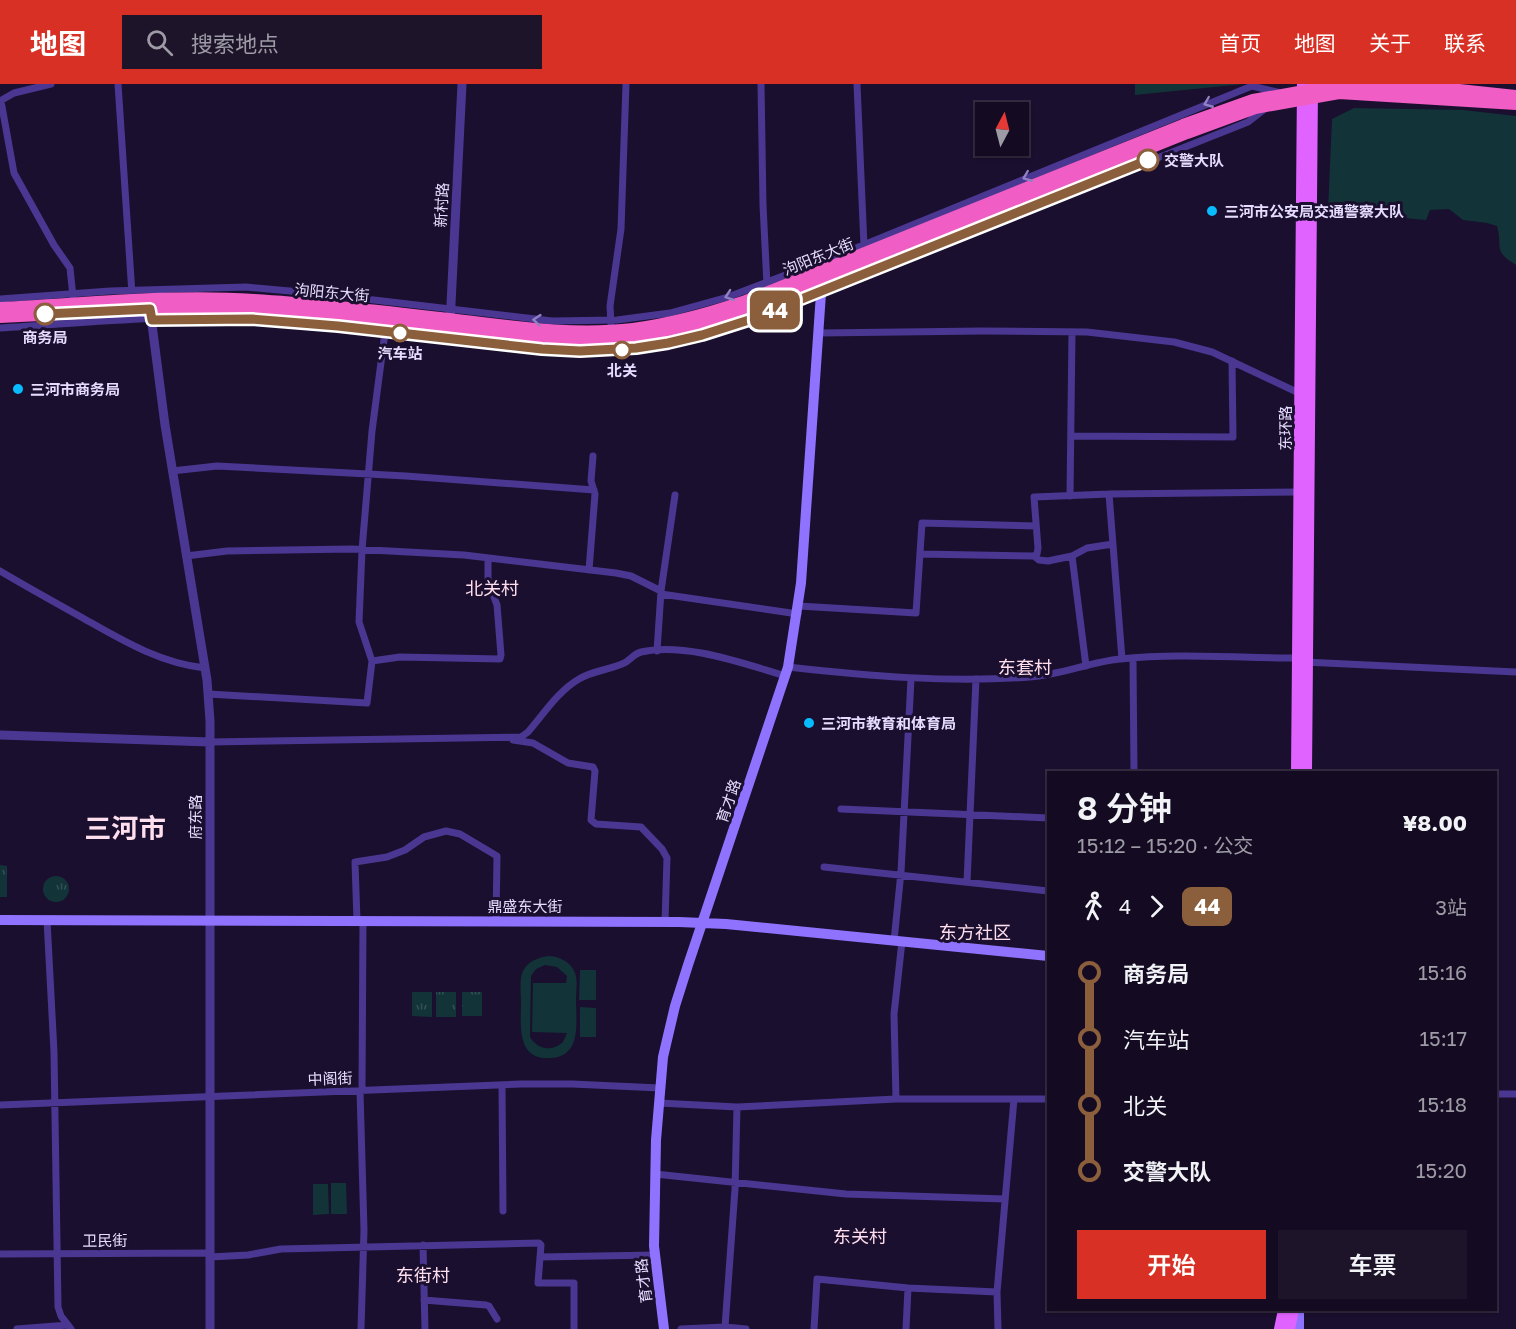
<!DOCTYPE html>
<html lang="zh">
<head>
<meta charset="utf-8">
<style>
	body { margin:0; font-family:"Golos Text","Noto Sans SC",sans-serif; background:#1d142a; color:#f1f3f6; height:100vh; display:flex; flex-direction:column; font-size:22px; white-space:nowrap }
	* { box-sizing:border-box; margin:0 }
	p { font-size:20px; color:#9d9ba5 }
	.icon { flex:none; width:33px; height:33px; fill:none; stroke:currentColor; stroke-width:2; stroke-linecap:round; stroke-linejoin:round }
	.map { position:relative; flex:1; overflow:hidden }
	.sheet { position:absolute; left:1047px; top:687px; width:450px; height:540px; display:flex; flex-direction:column; background:#140b22; border-radius:0px; box-shadow:0 2px 4px #0004,0 0 0 2px #332b40 }
	.sheet>* { flex:none }
	.badge { padding:0 12px; border-radius:9px; font-size:21px; line-height:39px }
	.needle { width:39px; rotate:7deg }
	.controls { position:absolute; left:975px; top:18px; display:grid; gap:12px }
	.controls a { display:grid; place-items:center; width:54px; height:54px; border-radius:0px; background:#140b22; box-shadow:0 2px 4px #0004,0 0 0 2px #332b40; font-size:30px }
	.map>.badge { position:absolute; translate:-50% -50%; box-shadow:0 0 0 3px #fff }
	.legs { display:flex; align-items:center; gap:9px; height:66px; padding:0 30px; font-size:20px }
	.legs p { margin-inline-start:auto }
	.summary { display:flex; align-items:center; justify-content:space-between; height:102px; padding:0 30px }
	h1 { font-size:33px; font-weight:600; line-height:45px }
	.cta { display:flex; gap:12px; margin-top:auto; padding:12px 30px }
	.cta a { flex:1; height:69px; border-radius:0px; background:#d93025; color:#fff; font-size:24px; font-weight:600; line-height:69px; text-align:center }
	.cta a+a { background:#1d142a; color:#f1f3f6 }
	ul { padding:0 30px; list-style:none }
	li { display:flex; align-items:center; gap:21px; height:66px; font-size:22px }
	li i { display:grid; place-items:center; width:9px; height:100%; margin:0 8px; background:currentColor }
	li i::after { content:''; width:15px; height:15px; margin:-8px; border:4px solid; border-radius:50%; background:#140b22 }
	li p { margin-inline-start:auto }
	li:first-child i { background:linear-gradient(#0000 50%,currentColor 0) }
	li:last-child i { background:linear-gradient(currentColor 50%,#0000 0) }
	header { display:flex; align-items:center; gap:36px; box-sizing:border-box; height:84px; padding:0 30px; background:#d93025; color:#fff }
	header strong { font-size:28px }
	nav { display:flex; gap:33px; margin-inline-start:auto; font-size:21px }
	.search { width:420px; height:54px; background:#1d142a; display:flex; align-items:center; gap:15px; box-sizing:border-box; padding:0 21px; border-radius:0px; color:#9d9ba5; font-size:22px }
	.map>svg:first-child { display:block }
</style>
</head>
<body>
<header>
<strong>地图</strong>
<div class="search"><svg class="icon" aria-label="search" viewBox="0 0 24 24"><circle cx="10" cy="10" r="6"/><path d="M15 15l6 6"/></svg>搜索地点</div>
<nav><a>首页</a><a>地图</a><a>关于</a><a>联系</a></nav>
</header>
<div class="map">
<svg width="1516" height="1245" viewBox="0 0 1516 1245">
	<defs>
		<pattern id="grass-tufts" width="24" height="20" patternUnits="userSpaceOnUse" patternTransform="scale(1.5)"><rect width="24" height="20" fill="#123338"/><path d="M3 7l-1-3M5 7V3M7 7l1-3M15 17l-1-3M17 17v-4M19 17l1-3" fill="none" stroke="#345056"/></pattern>
	</defs>
	<rect width="100%" height="100%" fill="#1a0f2e"/>
	<!-- grass -->
	<path fill="url(#grass-tufts)" d="M0 781 7 782V813H0Z
		M43 805a13 13 0 1 1 26 0a13 13 0 1 1-26 0Z
		M412 908H432V933L412 932Z
		M436 908H456V933H436Z
		M462 908H482V932H462Z"/>
	<!-- green -->
	<path fill="#123338" fill-rule="evenodd" d="M1135 0H1244L1135 11Z
		M1354 24 1463 26 1516 32V181C1492 166 1503 163 1497 142L1487 139 1463 136 1449 125 1430 126 1426 136 1328 127 1332 35Z
		M550 872C560 873 571 878 575 889 578 896 576 908 576 916 576 938 582 973 550 974 516 976 521 941 521 919 521 909 519 895 523 887 528 877 539 873 550 872ZM545 881 557 883 567 892 566 899H533L532 948 567 949 563 958C552 968 538 966 530 953L531 892 536 885Z
		M580 886H596V916H579Z
		M580 923 596 924V953H580Z
		M331 1099H346L347 1130H331Z
		M313 1100H328L329 1130 313 1131Z"/>
	<g fill="none" stroke-linecap="round" stroke-linejoin="round">
		<!-- minor -->
		<path stroke="#4a3791" stroke-width="7" d="M118 0 132 210
			M761 0 763 121 767 201
			M857 0 864 162
			M0 17 14 9 51 0
			M1 17 14 89 54 161 70 184 73 213
			M0 215 110 207 246 203 323 210 552 237 617 236 670 229 728 213 856 164 1252 2 1281 9
			M611 240 610 222 621 145 626 0
			M0 244C83 239 167 230 250 235 320 239 389 248 458 256 517 263 576 271 635 264 684 258 730 244 775 226L1248 38 1266 24
			M819 249 982 247 1087 248 1174 258 1212 268 1301 310
			M1071 352 1233 353 1232 277
			M172 387 217 382 406 392 594 406
			M1109 410 1122 575
			M1070 412 1072 248
			M920 470 1034 472 1037 470 1038 464 1034 413 1109 410 1300 408
			M186 472 227 467 352 465 464 471 616 489 631 492 661 507
			M1034 472 1039 476 1048 477 1072 472 1087 464 1113 460
			M1072 472 1086 582
			M589 486 595 410 591 397 593 372
			M0 487C27 503 54 518 81 533 120 555 159 579 205 584
			M661 510 798 530
			M799 522 916 529 922 439 1036 442
			M657 567 661 507 675 411
			M1133 574 1134 688
			M372 577 400 573 500 575 501 571 497 521 488 497V474
			M1304 578 1516 588
			M788 583C869 592 949 599 1030 593 1061 591 1090 578 1120 575 1179 569 1239 574 1298 574
			M208 610 367 619 372 577 359 538 362 466 372 347 385 248
			M513 656 533 659 568 679 593 683 595 687 591 736 596 740 641 743 662 765 667 774 665 838
			M210 658 521 653 528 648C543 631 558 607 579 595 592 587 608 586 622 580 630 577 633 570 641 568 686 558 744 580 786 592
			M841 725 1048 734
			M824 783 1048 807
			M967 798 976 595
			M47 836 54 968 58 1223 61 1232 71 1245
			M357 837 355 778 387 773 405 766 424 753 446 747 460 750 497 772 496 837
			M894 857 901 788 911 595
			M502 1001 503 1127
			M362 1006 363 837
			M360 1007 364 1146 361 1245
			M1496 1010H1516
			M896 1015 894 930 902 857
			M659 1019 737 1023 896 1015H1048
			M0 1021 521 1000H572L660 1004
			M655 1090 846 1110 1005 1115
			M423 1161 425 1245
			M0 1170 210 1169
			M210 1173 248 1171 281 1165 539 1159 541 1161 538 1199H574V1245
			M540 1173 655 1171
			M424 1216 486 1221 489 1222 497 1235
			M725 1243 735 1105 737 1023
			M17 1245 68 1241
			M681 1245 725 1243 746 1245
			M814 1245 817 1195 908 1204 997 1208
			M906 1245 908 1204
			M998 1245 997 1208 1014 1015"/>
		<!-- tertiary -->
		<path stroke="#4a3791" stroke-width="9" d="M150 225 165 341 207 596 210 637V1245
			M450 240 462 0
			M0 651 210 658"/>
		<!-- secondary -->
		<path stroke="#8f73ff" stroke-width="10" d="M0 836 679 838 726 840 1048 872
			M664 1245 654 1162 656 1056 663 973 675 922 688 881 788 583 801 499 822 195
			M1299 1245V1226"/>
		<!-- primary -->
		<path stroke="#e063ff" stroke-width="12" d="M1297 688 1303 0
			M1306 688 1312 4
			M1280 1245 1284 1226
			M1289 1245 1293 1226"/>
		<!-- trunk -->
		<path stroke="#f05dc4" stroke-width="12" d="M0 224C83 220 171 210 254 216 322 220 389 228 457 236 515 243 574 252 633 245 671 240 707 230 743 218L1183 41 1253 16 1338 1 1459 6 1516 12
			M0 233 179 224H252L339 232 543 254 580 256 635 254 666 248 700 241 746 226 1187 49 1255 24 1339 9 1516 20"/>
	</g>
	<!-- one-way arrows -->
	<defs><path id="oneway-chevron" d="M-2-3.5L2.5 0L-2 3.5" fill="none" stroke-width="1.6" stroke-linecap="round" stroke-linejoin="round" transform="scale(1.5)"/></defs>
	<g stroke="#9081c2">
		<use href="#oneway-chevron" transform="translate(1208 19) rotate(158)"/>
		<use href="#oneway-chevron" transform="translate(1027 93) rotate(158)"/>
		<use href="#oneway-chevron" transform="translate(729 212) rotate(161)"/>
		<use href="#oneway-chevron" transform="translate(537 236) rotate(-175)"/>
	</g>
	<g fill="none" stroke-linecap="round" stroke-linejoin="round">
		<defs>
			<path id="line-1" d="M45 230 150 225 152 236 252 235 338 242 542 265 580 267 636 264 668 259 702 251 749 236 1148 76"/>
		</defs>
		<!-- line-1 casing -->
		<use href="#line-1" stroke="#fff" stroke-width="14"/>
		<!-- line-1 -->
		<use href="#line-1" stroke="#8b5e3c" stroke-width="9"/>
	</g>
	<!-- markers -->
	<g fill="#fff" stroke="#8b5e3c" stroke-width="3">
		<circle cx="1148" cy="76" r="10"/>
		<circle cx="45" cy="230" r="10"/>
		<circle cx="400" cy="249" r="8"/>
		<circle cx="622" cy="266" r="8"/>
	</g>
	<g fill="#08bbff" stroke="#1a0f2e" stroke-width="2">
		<circle cx="1212" cy="127" r="6"/>
		<circle cx="18" cy="305" r="6"/>
		<circle cx="809" cy="639" r="6"/>
	</g>
	<g text-anchor="middle" dominant-baseline="central" stroke-width="6" stroke-linejoin="round" paint-order="stroke">
		<!-- stop labels -->
		<g font-size="15" font-weight="bold" fill="#e6dcff" stroke="#1a0f2e">
			<text x="1164" y="76" text-anchor="start">交警大队</text>
			<text x="45" y="253">商务局</text>
			<text x="400" y="269">汽车站</text>
			<text x="622" y="286">北关</text>
		</g>
		<!-- street labels -->
		<g font-size="15" fill="#e6dcff" stroke="#1a0f2e">
			<text transform="translate(441 121) rotate(-87)">新村路</text>
			<text transform="translate(818 172) rotate(-22)">泃阳东大街</text>
			<text transform="translate(332 208) rotate(5)">泃阳东大街</text>
			<text transform="translate(1285 344) rotate(-90)">东环路</text>
			<text transform="translate(728 717) rotate(-71)">育才路</text>
			<text transform="translate(195 733) rotate(-90)">府东路</text>
			<text x="525" y="822">鼎盛东大街</text>
			<text transform="translate(330 994) rotate(-2)">中阁街</text>
			<text x="105" y="1156">卫民街</text>
			<text transform="translate(643 1197) rotate(-97)">育才路</text>
		</g>
		<!-- poi labels -->
		<g font-size="15" font-weight="bold" fill="#e6dcff" stroke="#1a0f2e" text-anchor="start">
			<text x="1224" y="127">三河市公安局交通警察大队</text>
			<text x="30" y="305">三河市商务局</text>
			<text x="821" y="639">三河市教育和体育局</text>
		</g>
		<!-- quarter labels -->
		<g font-size="18" fill="#ffdeed" stroke="#1a0f2e">
			<text x="492" y="504">北关村</text>
			<text x="1025" y="583">东套村</text>
			<text x="975" y="848">东方社区</text>
			<text x="860" y="1152">东关村</text>
			<text x="423" y="1191">东街村</text>
		</g>
		<!-- town labels -->
		<g font-size="27" font-weight="bold" fill="#ffdeed" stroke="#1a0f2e">
			<text x="125" y="744">三河市</text>
		</g>
	</g>
</svg>
<div class="controls">
<a><svg class="needle" viewBox="-14 -14 28 28"><path d="M0-13l5 13h-10z" fill="#e53935"/><path d="M0 13l5-13h-10z" fill="#9d9ba5"/></svg></a>
</div>
<b class="badge" style="left:775px;top:226px;background:#8b5e3c;color:#fff">44</b>
<section class="sheet">
<div class="summary"><div><h1>8 分钟</h1><p>15:12 – 15:20 · 公交</p></div><b>¥8.00</b></div>
<div class="legs"><svg class="icon" aria-label="walk" viewBox="0 0 24 24"><circle cx="13" cy="4" r="2"/><path d="M13 8l-2 6 4 7M11 14l-3 7M7 12l3-4h3l4 4"/></svg>4<svg class="icon" aria-label="forward" viewBox="0 0 24 24"><path d="M9 5l7 7-7 7"/></svg><b class="badge" style="background:#8b5e3c;color:#fff">44</b><p>3站</p></div>
<ul>
<li><i style="color:#8b5e3c"></i><b>商务局</b><p>15:16</p></li>
<li><i style="color:#8b5e3c"></i><span>汽车站</span><p>15:17</p></li>
<li><i style="color:#8b5e3c"></i><span>北关</span><p>15:18</p></li>
<li><i style="color:#8b5e3c"></i><b>交警大队</b><p>15:20</p></li>
</ul>
<div class="cta"><a>开始</a><a>车票</a></div>
</section>
</div>
</body>
</html>
